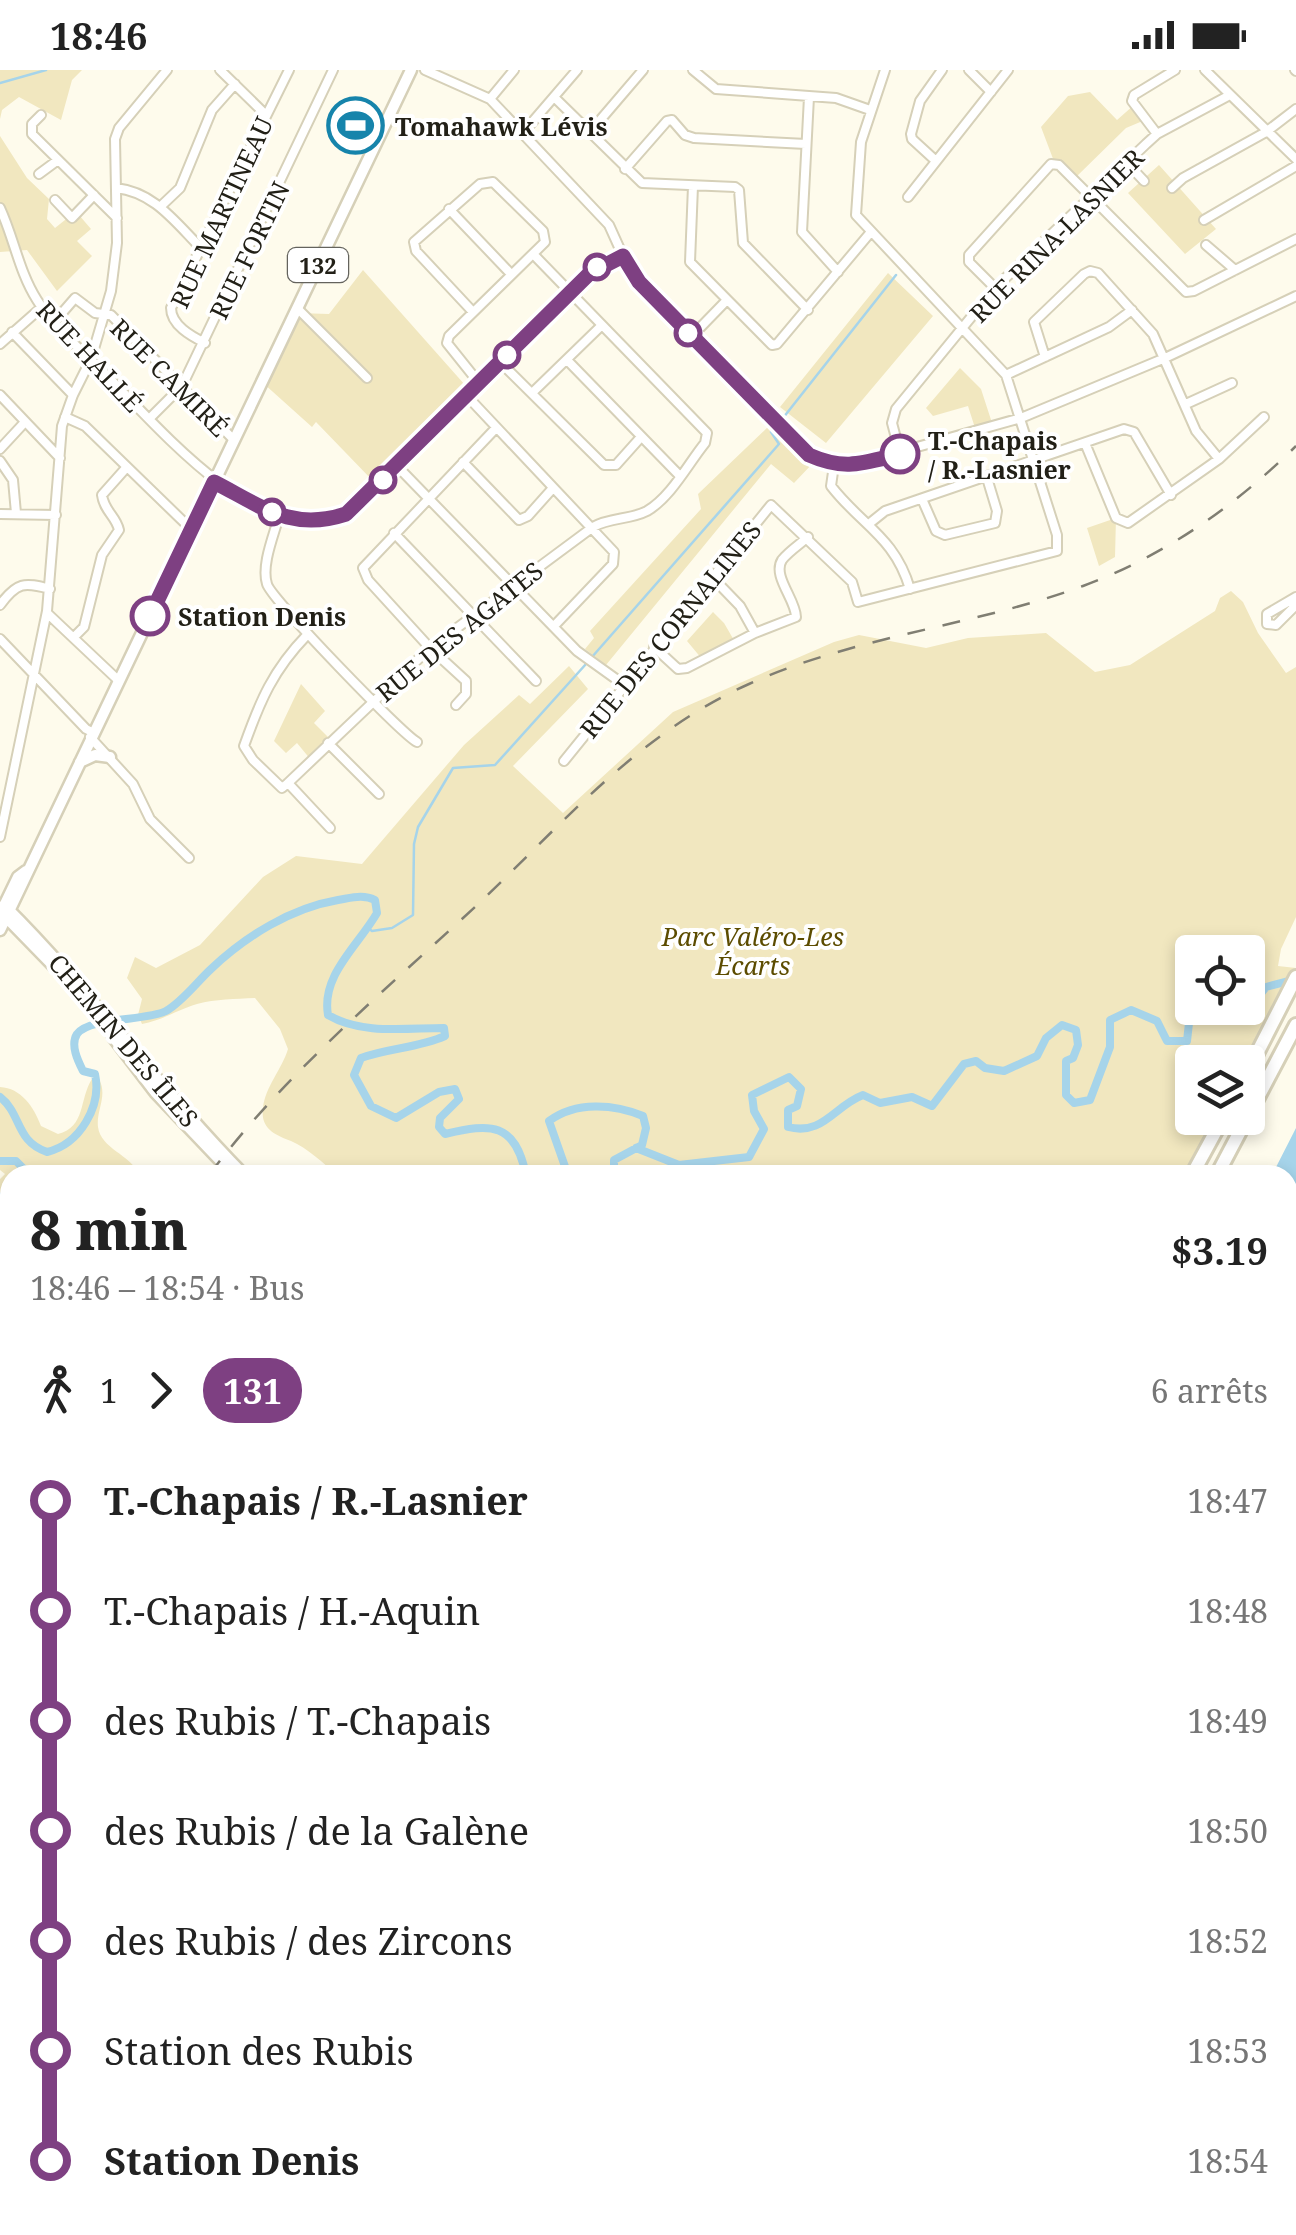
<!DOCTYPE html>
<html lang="fr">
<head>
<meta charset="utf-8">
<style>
	body { margin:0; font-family:"Noto Serif",serif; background:#f2f2f2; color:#222; height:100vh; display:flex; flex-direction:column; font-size:38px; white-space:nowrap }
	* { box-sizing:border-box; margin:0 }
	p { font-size:32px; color:#767676 }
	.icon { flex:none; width:55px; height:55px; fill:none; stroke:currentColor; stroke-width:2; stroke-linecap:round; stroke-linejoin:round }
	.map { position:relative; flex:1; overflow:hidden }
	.drawer { position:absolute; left:0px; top:1095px; width:1298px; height:1070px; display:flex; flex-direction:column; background:#fff; border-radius:30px 30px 0 0; box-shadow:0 5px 15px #0003 }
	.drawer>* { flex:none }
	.badge { padding:0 20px; border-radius:32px; font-size:35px; line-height:65px }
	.tools { position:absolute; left:1175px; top:865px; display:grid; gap:20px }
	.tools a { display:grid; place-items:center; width:90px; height:90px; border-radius:10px; background:#fff; box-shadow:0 5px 15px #0003; font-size:50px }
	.map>.badge { position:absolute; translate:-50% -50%; box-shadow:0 0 0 5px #fff }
	.legs { display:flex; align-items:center; gap:15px; height:110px; padding:0 30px; font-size:32px }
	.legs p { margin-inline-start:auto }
	.head { display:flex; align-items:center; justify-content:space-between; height:170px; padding:0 30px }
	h1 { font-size:55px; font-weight:800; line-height:75px }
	ul { padding:0 30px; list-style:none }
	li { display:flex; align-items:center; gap:35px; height:110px; font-size:38px }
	li i { display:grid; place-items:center; width:15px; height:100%; margin:0 12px; background:currentColor }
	li i::after { content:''; width:25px; height:25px; margin:-12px; border:8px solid; border-radius:50%; background:#fff }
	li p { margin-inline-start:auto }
	li:first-child i { background:linear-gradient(#0000 50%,currentColor 0) }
	li:last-child i { background:linear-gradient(currentColor 50%,#0000 0) }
	.status { display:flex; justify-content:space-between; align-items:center; height:70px; padding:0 50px; background:#fff; direction:ltr }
	.status svg { height:28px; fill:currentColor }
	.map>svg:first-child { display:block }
</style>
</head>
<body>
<div class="status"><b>18:46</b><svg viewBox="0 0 49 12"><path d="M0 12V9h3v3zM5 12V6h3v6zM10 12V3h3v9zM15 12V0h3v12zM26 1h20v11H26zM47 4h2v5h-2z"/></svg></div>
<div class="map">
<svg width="1296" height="2165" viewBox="0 0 1296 2165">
	<rect width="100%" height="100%" fill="#fefbec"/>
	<!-- green -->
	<path fill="#f1e7bf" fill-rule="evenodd" d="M0 0H82L72 10 61 50 19 27 2 40 0 49Z
		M1090 22 1117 50 1134 35 1145 50 1126 58 1073 110 1055 94 1041 57 1068 26Z
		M0 66 27 108 49 129 47 149 55 158 70 146 79 145 91 159 77 171 92 186 57 221 27 180 0 182Z
		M1159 95 1216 159 1185 184 1128 123Z
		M363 200 465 315 373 411 316 352 312 357 263 313 297 243 329 244Z
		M888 203 933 246 826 373 780 337Z
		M960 298 981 319 993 356 976 361 968 336 933 346 926 338Z
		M769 356 814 392 794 413 771 394 606 595 585 579 594 568 590 561 701 439 698 424Z
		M1116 448 1115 487 1099 496 1087 458Z
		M1231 521 1243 532 1258 563 1286 603 1296 597V847L1281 879 1278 896 1296 898V907L1248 992H1192V1048H1223L1192 1105H336C324 1093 307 1078 291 1071 276 1065 260 1059 263 1038 265 1017 282 999 288 979L280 959 255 928C235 929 216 929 197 934 177 940 163 950 142 954L138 945 142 929 127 908 135 887 156 898 200 875 263 807 296 786 362 794 464 675 519 625 530 634 569 596 588 619 513 696 563 743 673 642 834 572 859 565 926 578 968 568 1046 563 1095 602 1130 595 1215 541 1220 528ZM1192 882H1248V938H1192Z
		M713 542 724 553 735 572 702 589 687 571Z
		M301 614 325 641 314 653 331 670 311 690 297 673 286 683 274 671Z
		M92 1009H99C108 1026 96 1040 98 1057 101 1079 130 1084 140 1105H10V1145L0 1150V1109L5 1104 0 1100V1017C21 1018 34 1037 41 1056L58 1064C86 1057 79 1029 92 1009Z
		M1288 1273 1296 1278V1530L1288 1541Z
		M10 1345V1385L0 1400V1351Z
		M0 1918 10 1919V2030L0 2041Z
		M127 2155H411L401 2165H129Z
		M689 2155H837L846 2163 682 2165Z"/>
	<!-- water -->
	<path fill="#a6d4ea" d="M1296 1058V1210L1288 1226V1105H1272Z
		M10 1833V1908L0 1899V1839Z"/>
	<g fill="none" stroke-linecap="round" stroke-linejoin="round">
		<!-- stream -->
		<path stroke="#a6d4ea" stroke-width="2.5" d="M0 13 46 0
			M783 348 896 205
			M592 587 779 374 771 362
			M368 858 372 861 392 858 413 845 414 774 418 757 453 698 495 695 586 594
			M679 1095 683 1105
			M536 2165V2155"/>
		<!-- river -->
		<path stroke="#a6d4ea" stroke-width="8" d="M0 1027C22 1044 15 1071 47 1082 80 1074 102 1036 95 1004L83 1001C78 991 70 975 77 964 89 947 147 951 166 941 182 932 197 912 211 899 246 866 291 838 338 830 351 828 363 824 375 830L377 843C358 876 321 905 328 945 362 965 406 958 444 958L445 966C418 978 388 978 361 988L354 1005 371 1036 396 1048 439 1022 455 1019 459 1029 440 1048 439 1057 445 1064C491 1053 515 1052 526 1105
			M636 1078 679 1095 749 1087 764 1059 754 1041 752 1025 789 1007 801 1019 797 1036 788 1040V1057C823 1066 834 1036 863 1025L880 1033 912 1027 932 1036 964 994 976 991 985 998 1004 1001 1037 986 1046 968 1062 955 1076 960 1078 975 1073 988 1066 991V1025L1074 1033 1090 1030 1110 977V950L1131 940 1157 951 1167 971H1187L1189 953 1195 945 1237 943 1251 936 1266 917 1296 909
			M0 1091H16L30 1105
			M568 1105 549 1051C576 1031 614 1034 643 1046L646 1058 642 1075 614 1090V1105
			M0 1127 10 1124
			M1288 1479 1296 1485"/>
		<defs>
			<path id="minor" d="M220 0 266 45
				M425 0 490 29 609 155 623 186 639 212 792 369C810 386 825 394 849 396L1021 348 1165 288 1296 226
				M693 0 716 19 836 28 870 40
				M969 0 991 22
				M1205 0 1296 89
				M1295 0 1296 1
				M554 27 642 113 735 117 739 120 743 173 808 240
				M809 27 802 162 838 202
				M490 29 514 0
				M41 45 32 54V64L117 148
				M590 62 643 0
				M522 64 577 0
				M1157 64 1132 31 1134 25 1175 0
				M936 91 912 69 911 64 920 31 942 0
				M1127 93 1144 111
				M625 99 667 51 672 50 685 65 694 68 806 74
				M39 104 58 90
				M693 116 690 192 772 275 777 274 870 163
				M116 118C154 122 175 152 201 178
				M1172 118 1183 108 1266 62 1296 39
				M908 127 1008 0
				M55 130 72 148 94 125
				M160 137 180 118 212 40 235 14
				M0 138C14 168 19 202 37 230 56 261 90 287 115 314 160 360 254 467 325 451 341 447 352 439 364 429L590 203 623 186
				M449 139 511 204
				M1204 150 1296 96
				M1206 175 1235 200
				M995 218 969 192V185L1051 94 1059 95 1186 222 1194 221 1296 169
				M297 238 367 308
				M473 242 416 181 414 172 480 114 493 112 543 161 545 172 449 266 447 273 479 313
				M55 251 75 228 95 243 111 245 234 370
				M12 262 73 325
				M692 266 726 231
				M205 273C191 266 171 255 171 238L289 0
				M0 274 42 237
				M1045 287 1034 252 1084 204 1090 201 1098 203 1153 264 1196 361 1219 389
				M568 291 679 405
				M500 292 604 395H616L641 367
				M1006 305 1109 257 1132 240
				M532 323 601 256
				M0 325 60 388
				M467 326 614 482 613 494 554 556
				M1186 334 1232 313
				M65 347 85 356 191 459
				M149 349 182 316 333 0
				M1085 373 1116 448 1128 453 1219 389 1264 347
				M0 379 25 352
				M900 383 892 353 896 339 995 218 1146 74 1157 64 1228 26
				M0 391 13 410 16 443
				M463 392 519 450 528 446 553 418
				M834 395 831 416C861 455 895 467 910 519
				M397 396 577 581 623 614
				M922 429 936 461 945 465 995 453 997 441 987 408
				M0 444 56 445
				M279 446C274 465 261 495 267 514 271 529 402 664 417 672
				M870 453 885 441 1124 359 1134 362 1171 425
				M394 463 536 611
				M712 507 740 536 755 563
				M1296 527 1267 544V554L1276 555 1296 535
				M0 535C17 512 24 512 50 519
				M47 543 119 611
				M74 567 84 557 102 485 119 460C116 446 104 441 102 425L126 398
				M0 569 86 659 92 662
				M654 577 678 599 687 598 755 563 796 547C796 530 772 506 782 490 788 482 800 474 808 467
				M456 635 466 624V611L430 578 368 510 363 498 496 358
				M90 667 133 714 150 749 189 788
				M328 673 379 724
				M564 691 771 435 852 512 858 532 1057 481V465L1006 305 856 145 861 72 885 0
				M288 713 430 578 593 457C610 447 630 450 647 441 671 427 688 394 705 373L707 363 534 185
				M288 713 282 718 253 690 244 676C260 631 273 600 307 565
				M288 713 330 758
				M0 767 47 541 62 356 73 325 91 289 111 221 117 173 115 69 119 58 167 0
				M1288 1847 1296 1835
				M1288 1956 1296 1944
				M1288 2041 1296 2029
				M1196 2155 1218 2165
				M1280 2155 1290 2165
				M853 2165 861 2155
				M1257 2165 1268 2155"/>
			<path id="major" d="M80 692 95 685 110 687
				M4 835C90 920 159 1019 244 1105
				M3 838 18 807 26 801
				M1 842 75 918
				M0 860 411 0
				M113 967 155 1022 234 1105"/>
			<path id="highway" d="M1248 1001 1296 907
				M1192 1105 1223 1048
				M1217 1105 1296 955
				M631 2165 637 2155
				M658 2165 664 2155"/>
		</defs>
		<!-- minor casing -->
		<use href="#minor" stroke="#d6d0b8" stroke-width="12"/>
		<!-- major casing -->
		<use href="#major" stroke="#d6d0b8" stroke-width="15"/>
		<!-- highway casing -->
		<use href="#highway" stroke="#d6d0b8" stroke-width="18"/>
		<!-- minor -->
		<use href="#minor" stroke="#fff" stroke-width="8"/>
		<!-- major -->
		<use href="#major" stroke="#fff" stroke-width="10"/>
		<!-- highway -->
		<use href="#highway" stroke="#fff" stroke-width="12"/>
		<!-- rail -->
		<path stroke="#807e72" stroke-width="2.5" stroke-dasharray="18 18" stroke-linecap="butt" d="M209 1105C284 1005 383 922 475 837 562 755 637 664 749 614 855 566 974 556 1083 516 1164 486 1234 437 1296 376
			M0 1381 10 1368
			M0 1480 10 1467
			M0 1520 10 1508
			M451 2165 473 2155
			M480 2165 498 2155"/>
	</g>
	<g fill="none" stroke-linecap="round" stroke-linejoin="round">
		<defs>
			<path id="line-1" d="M150 546 214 412C261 436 291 462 346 444L590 203 623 186 639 212 809 385C845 401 863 393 900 384"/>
		</defs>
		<!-- line-1 casing -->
		<use href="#line-1" stroke="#fff" stroke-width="22"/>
		<!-- line-1 -->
		<use href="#line-1" stroke="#7e4082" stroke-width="15"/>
	</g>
	<!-- icons -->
	<defs>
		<symbol id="stadium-ring" viewBox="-11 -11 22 22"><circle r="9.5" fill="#fff" stroke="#1684ab" stroke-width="1.5"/><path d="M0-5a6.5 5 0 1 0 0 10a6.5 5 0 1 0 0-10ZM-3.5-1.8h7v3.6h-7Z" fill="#1684ab"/></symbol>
	</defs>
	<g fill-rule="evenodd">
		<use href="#stadium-ring" x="324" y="24" width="63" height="63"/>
	</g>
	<!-- markers -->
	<g fill="#fff" stroke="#7e4082" stroke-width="5">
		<circle cx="597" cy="197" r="12"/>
		<circle cx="688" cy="263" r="12"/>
		<circle cx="507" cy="285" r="12"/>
		<circle cx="900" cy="384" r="18"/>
		<circle cx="383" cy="410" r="12"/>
		<circle cx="272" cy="442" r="12"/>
		<circle cx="150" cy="546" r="18"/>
	</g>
	<g text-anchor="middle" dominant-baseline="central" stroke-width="8" stroke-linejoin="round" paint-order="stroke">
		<!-- shield labels -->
		<rect fill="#fff" stroke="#64635d" stroke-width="2.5" x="288" y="178" width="60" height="34" rx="8"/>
		<g font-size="22" font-weight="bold" fill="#222017">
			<text x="318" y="195">132</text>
		</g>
		<!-- poi labels -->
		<g font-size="25" font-weight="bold" fill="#222017" stroke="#fff" text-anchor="start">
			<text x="395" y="56">Tomahawk Lévis</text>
		</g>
		<!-- street labels -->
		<g font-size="25" fill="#222017" stroke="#fff">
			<text transform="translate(221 142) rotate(-65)">RUE MARTINEAU</text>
			<text transform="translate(1056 165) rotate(-45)">RUE RINA-LASNIER</text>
			<text transform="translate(249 180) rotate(-64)">RUE FORTIN</text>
			<text transform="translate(90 286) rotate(47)">RUE HALLÉ</text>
			<text transform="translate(170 307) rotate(45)">RUE CAMIRÉ</text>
			<text transform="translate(670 559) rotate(-51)">RUE DES CORNALINES</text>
			<text transform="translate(459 561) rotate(-39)">RUE DES AGATES</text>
			<text transform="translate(124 970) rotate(50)">CHEMIN DES ÎLES</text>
		</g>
		<!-- stop labels -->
		<g font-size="25" font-weight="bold" fill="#222017" stroke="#fff" text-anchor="start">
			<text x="928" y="370">T.-Chapais<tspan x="928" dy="29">/ R.-Lasnier</tspan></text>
			<text x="178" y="546">Station Denis</text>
		</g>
		<!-- park labels -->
		<g font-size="25" font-style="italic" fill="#5c4c00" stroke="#fff">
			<text x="753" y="866">Parc Valéro-Les<tspan x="753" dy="29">Écarts</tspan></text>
		</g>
	</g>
</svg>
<div class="tools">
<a><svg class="icon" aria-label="locate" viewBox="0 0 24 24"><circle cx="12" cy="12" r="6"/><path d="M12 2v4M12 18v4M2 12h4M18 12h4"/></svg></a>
<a><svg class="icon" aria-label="layers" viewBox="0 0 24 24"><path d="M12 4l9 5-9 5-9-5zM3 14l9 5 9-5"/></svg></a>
</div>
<section class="drawer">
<div class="head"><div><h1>8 min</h1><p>18:46 – 18:54 · Bus</p></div><b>$3.19</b></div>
<div class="legs"><svg class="icon" aria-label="walk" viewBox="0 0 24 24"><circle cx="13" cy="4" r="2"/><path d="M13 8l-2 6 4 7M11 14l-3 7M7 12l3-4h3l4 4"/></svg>1<svg class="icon" aria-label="forward" viewBox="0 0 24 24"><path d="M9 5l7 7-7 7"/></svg><b class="badge" style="background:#7e4082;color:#fff">131</b><p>6 arrêts</p></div>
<ul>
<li><i style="color:#7e4082"></i><b>T.-Chapais / R.-Lasnier</b><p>18:47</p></li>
<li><i style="color:#7e4082"></i><span>T.-Chapais / H.-Aquin</span><p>18:48</p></li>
<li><i style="color:#7e4082"></i><span>des Rubis / T.-Chapais</span><p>18:49</p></li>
<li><i style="color:#7e4082"></i><span>des Rubis / de la Galène</span><p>18:50</p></li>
<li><i style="color:#7e4082"></i><span>des Rubis / des Zircons</span><p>18:52</p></li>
<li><i style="color:#7e4082"></i><span>Station des Rubis</span><p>18:53</p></li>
<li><i style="color:#7e4082"></i><b>Station Denis</b><p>18:54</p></li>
</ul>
</section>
</div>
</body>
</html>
